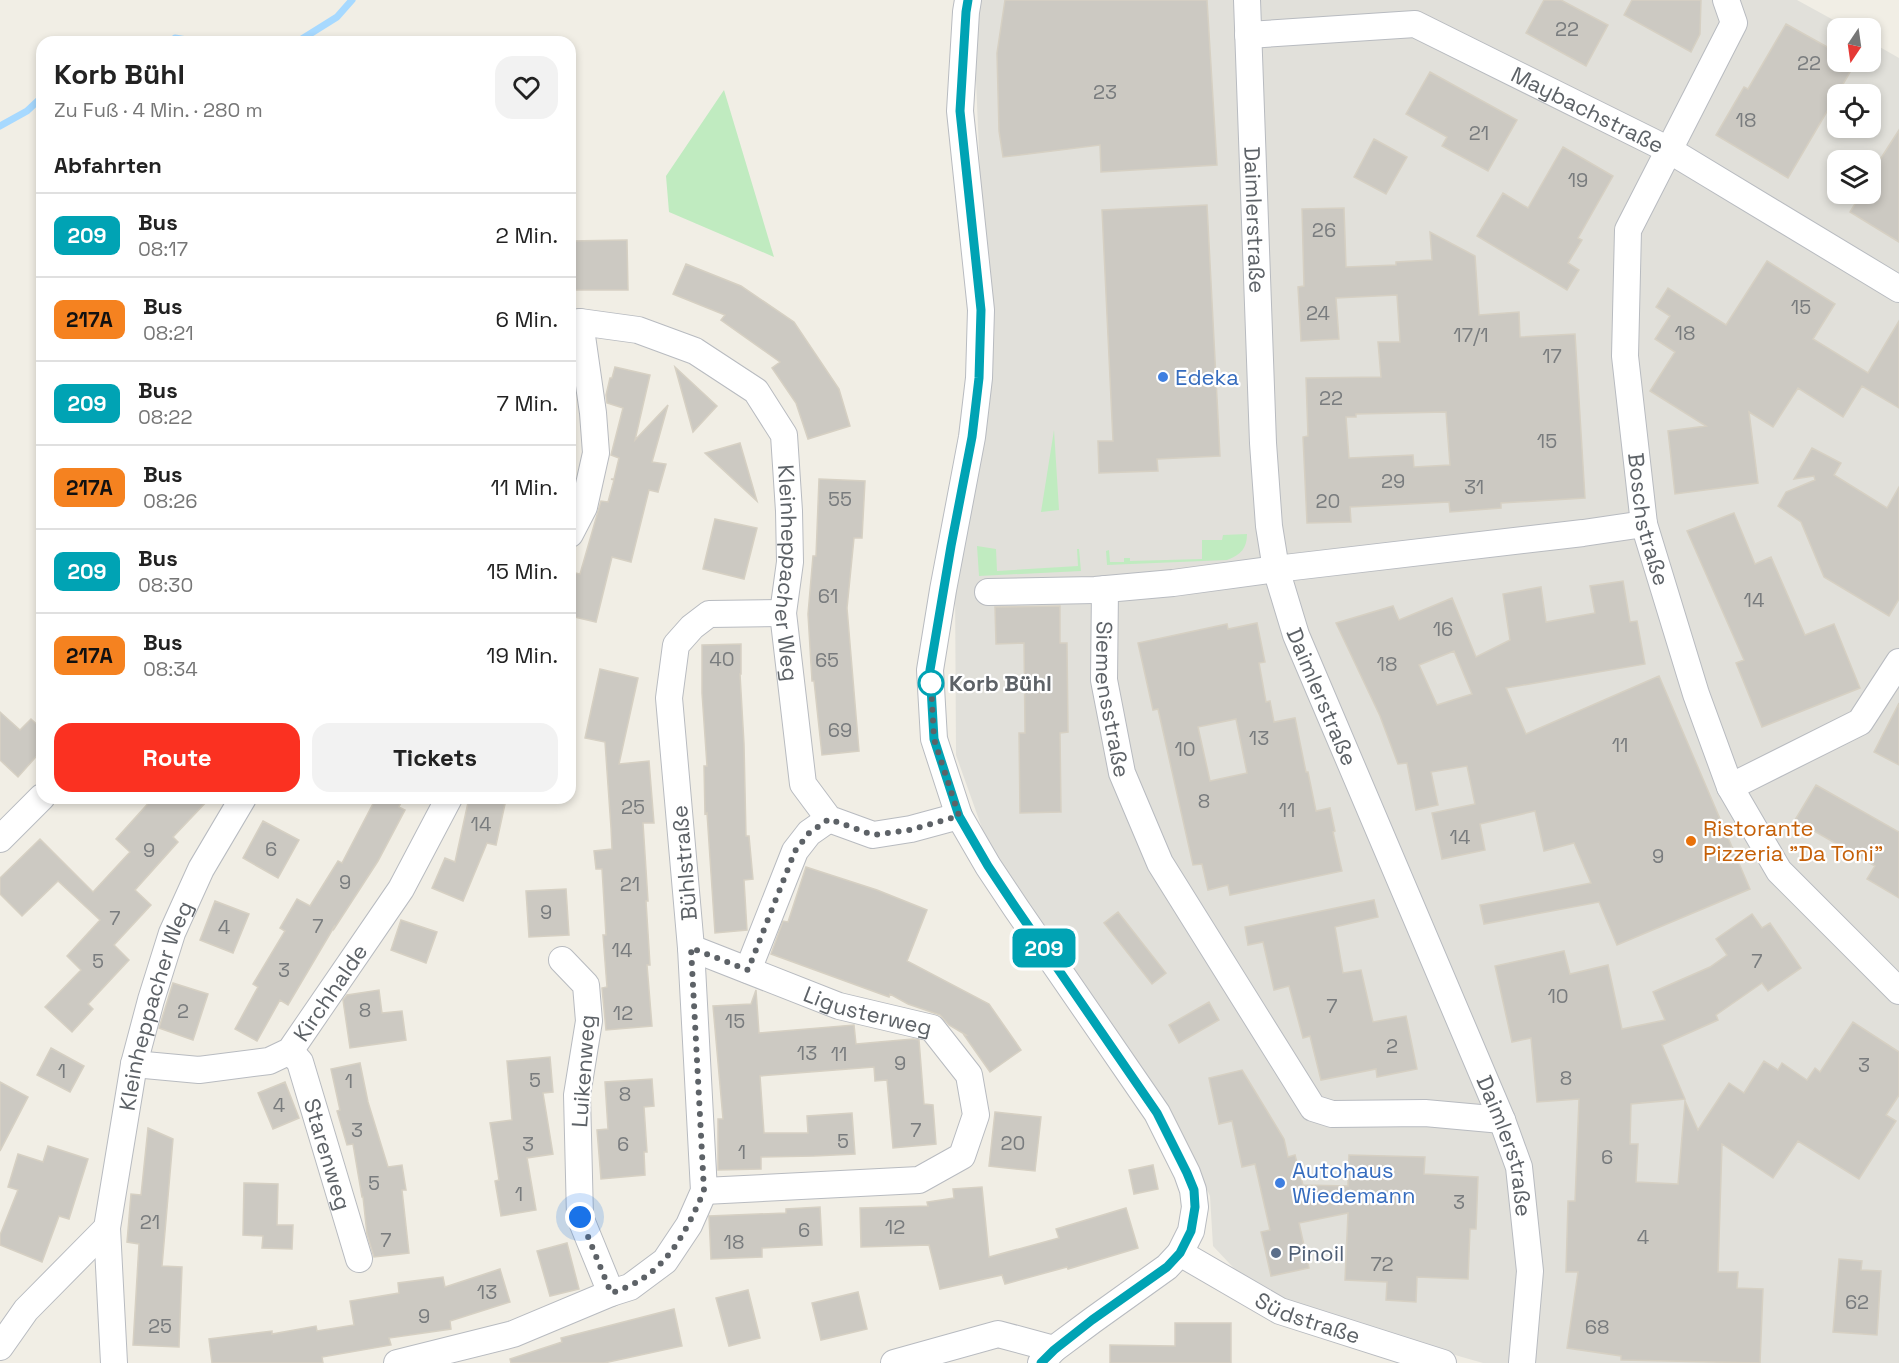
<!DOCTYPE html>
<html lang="de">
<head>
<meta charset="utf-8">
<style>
	body { margin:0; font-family:"Space Grotesk",sans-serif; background:#f2f2f2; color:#222; height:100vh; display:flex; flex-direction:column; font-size:22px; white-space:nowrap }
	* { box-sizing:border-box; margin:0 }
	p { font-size:20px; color:#767676 }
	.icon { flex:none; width:33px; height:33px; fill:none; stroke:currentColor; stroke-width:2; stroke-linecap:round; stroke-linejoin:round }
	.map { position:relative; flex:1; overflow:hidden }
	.sheet { position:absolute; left:36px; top:36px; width:540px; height:768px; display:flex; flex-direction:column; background:#fff; border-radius:18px; box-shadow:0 3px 9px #0003 }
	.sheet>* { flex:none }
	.badge { padding:0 12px; border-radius:9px; font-size:21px; line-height:39px }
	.needle { width:39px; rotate:193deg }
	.fabs { position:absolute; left:1827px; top:18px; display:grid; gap:12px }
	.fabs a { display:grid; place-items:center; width:54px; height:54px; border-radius:12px; background:#fff; box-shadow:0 3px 9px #0003; font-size:30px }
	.you { position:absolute; width:30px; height:30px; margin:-15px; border:4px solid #fff; border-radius:50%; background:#1a73e8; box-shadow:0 0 0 9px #1a73e833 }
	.map>.badge { position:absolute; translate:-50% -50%; box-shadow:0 0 0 3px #fff }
	h2 { padding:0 18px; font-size:22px; line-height:54px }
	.round { display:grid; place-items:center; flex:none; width:63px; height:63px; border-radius:18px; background:#f2f2f2 }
	.overview { display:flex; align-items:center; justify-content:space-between; height:102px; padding:0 18px }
	h1 { font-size:28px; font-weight:800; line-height:45px }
	.action { display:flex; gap:12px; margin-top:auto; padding:12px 18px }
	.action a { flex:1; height:69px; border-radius:18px; background:#fb3121; color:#fff; font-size:24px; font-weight:800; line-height:69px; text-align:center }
	.action a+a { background:#f2f2f2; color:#222 }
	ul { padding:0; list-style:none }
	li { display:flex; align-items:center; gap:18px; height:84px; padding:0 18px; border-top:2px solid #e0e0e0 }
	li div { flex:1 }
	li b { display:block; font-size:22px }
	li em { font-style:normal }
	li .badge { min-width:66px; font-weight:700; text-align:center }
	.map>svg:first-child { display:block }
</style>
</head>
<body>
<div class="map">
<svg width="1899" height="1363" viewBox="0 0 1899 1363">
	<rect width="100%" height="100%" fill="#f1eee5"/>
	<!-- industrial -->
	<path fill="#e1e0da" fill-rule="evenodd" d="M979 0H1797L1848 28H1838V62H1870L1871 42 1899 58V1363H1483L1325 1318 1246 1281 1213 1246 1210 1196 1166 1104 993 859 956 755 955 578 984 266 974 34ZM1838 94H1870V128H1838ZM1838 160H1870V194H1838Z"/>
	<!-- green -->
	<path fill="#c0ebc0" d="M724 90 774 257 669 212 666 176Z
		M1054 430 1059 510 1041 512Z
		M1247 534C1247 548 1241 555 1227 560L1107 565 1106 551 1109 550 1110 562H1124V558H1130V561L1202 559V540H1222L1223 535Z
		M977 546 996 549 997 571 1078 566 1077 549H1079L1081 571 979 576Z"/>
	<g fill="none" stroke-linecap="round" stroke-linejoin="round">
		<!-- stream -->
		<path stroke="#a7d9ff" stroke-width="7" d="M171 42 175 38 198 42
			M297 42 337 17 352 0
			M0 126 27 111 42 97"/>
	</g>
	<!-- building -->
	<path fill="#ccc9c2" stroke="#d6d0c3" stroke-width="1.5" fill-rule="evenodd" d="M1005 0H1207L1217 165 1101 172 1100 145 1003 157 999 131 997 53Z
		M1544 0H1561L1608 25 1586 66 1526 33Z
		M1632 0H1701L1700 34 1691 52 1624 15Z
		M1786 24 1838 53V62H1856L1788 178 1716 135 1744 87 1748 89Z
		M1430 72 1517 120 1488 171 1442 146 1447 137 1406 114Z
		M1899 130V242L1850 212 1861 194H1870V179L1876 170 1874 169Z
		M1374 139 1407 157 1386 194 1354 177Z
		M1563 147 1613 176 1578 238 1582 240 1568 263 1579 270 1567 290 1477 236 1503 193 1528 208Z
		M1207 205 1220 456 1157 459 1158 471 1099 473 1098 441H1113L1102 210Z
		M1344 208 1346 267 1396 265V262L1432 260 1430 232 1475 256 1479 315 1519 312 1520 337 1575 334 1585 498 1501 503V508L1450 512 1449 502 1350 507 1351 522 1307 523 1303 437 1308 436 1306 378 1381 377 1378 342H1400L1397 295 1336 298 1339 339 1301 341 1298 287 1304 286 1302 209ZM1446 412 1450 465 1414 467 1413 455 1349 458 1346 417H1356V414Z
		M627 240 628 290H570V241Z
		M1767 261 1835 304 1813 339 1868 373 1899 321V408L1862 386 1843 417 1798 388 1773 427 1749 412 1758 483 1675 494 1668 431 1706 426 1650 391 1675 352 1655 339 1670 316 1656 307 1668 288 1726 325Z
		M686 264 741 286 794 322 839 389 850 426 808 439 796 403 772 368 780 362 721 320 725 315 673 294Z
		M615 367 650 375 635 440 668 405 652 462 666 464 658 492 649 490 631 562 612 557 596 622 570 616V572L580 574 601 501 608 502 614 480 611 479H614L619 458 611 455 623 408 607 403 606 395 610 378H612Z
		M675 367 717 406 693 432Z
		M740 443 757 501 705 453Z
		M1812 448 1841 463 1834 475 1887 508 1899 487V599L1889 616 1824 577 1801 522 1778 506 1786 492 1815 480 1814 476 1794 479Z
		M819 479 865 481 862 538H854L847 608 859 751 822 755 814 681H812L808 614 813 556H816Z
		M1734 513 1755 564 1771 557 1805 635 1834 624 1860 688 1762 727 1736 663 1744 660 1687 531Z
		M715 519 757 528 744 579 703 569Z
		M1623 581 1630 622 1637 621 1645 664 1506 688 1526 734 1659 676 1750 889 1617 945 1599 902 1484 924 1480 905 1591 883 1574 843 1544 851 1535 811 1480 824 1485 850 1442 859 1432 813 1475 804 1467 766 1431 772 1438 805 1416 810 1407 763 1398 764 1380 716 1336 623 1393 606 1399 620 1452 598 1476 657 1510 640 1503 594 1541 587 1546 622 1595 613 1590 586ZM1454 651 1472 694 1437 705 1419 665Z
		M1060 606V643H1067L1068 732 1060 733 1061 812 1020 813 1019 733H1025L1024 643 996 644 995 607Z
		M1257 623 1265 662 1259 663 1266 702 1270 701 1274 722 1295 718 1306 772H1308L1316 811 1330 808 1335 831 1333 832 1342 871 1230 895 1228 885 1208 890 1202 864 1193 865 1158 709 1153 710 1138 643 1227 624 1228 629ZM1236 719 1247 773 1210 781 1198 727Z
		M741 644V674H740L744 744 746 836H749L753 879 744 880 747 930 715 933 707 813 705 814 704 766H707L702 693V645Z
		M600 669 638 678 619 764 649 761 654 823H643L648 901H646L650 965H647L652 1026 606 1030 602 988 607 987 603 935H606L602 869H596L594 851 612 849 611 828 605 742 585 738Z
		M1899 703V765L1874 752Z
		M0 712 20 730 31 719 42 729V750L18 777 0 760Z
		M1816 785 1899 832V898L1867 879 1875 866 1795 820Z
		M153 798H210L173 837 178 842 135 890 151 905 114 945 129 960 88 1004 93 1009 72 1032 45 1007 81 970 67 956 100 920 58 881 22 916 0 894V878L40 839 93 892 130 852 116 839Z
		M376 798H403L399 807 405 810 378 861 334 929V927L288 1005 280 1000 257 1041 235 1029 258 987 253 984 285 931 280 928 297 899 310 906 338 861 342 863Z
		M469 798H479L505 804 496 845 487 843 463 901 432 888 445 858 455 862Z
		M263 821 299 840 278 878 243 858Z
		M806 867 877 890 927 910 907 961 989 1004 1021 1050 990 1072 964 1035H966L949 1025 940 1015 908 1004 890 994 889 997 771 954 783 921 788 922Z
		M566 889 569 935 529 937 526 891Z
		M1374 900 1378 917 1335 927 1343 973 1361 970 1373 1022 1406 1016 1417 1069 1377 1077 1376 1069 1321 1080 1310 1036 1303 1038 1289 986 1274 990 1263 942 1248 945 1245 927Z
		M215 901 249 914 233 953 200 940Z
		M1118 912 1166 973 1152 984 1104 923Z
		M1752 914 1762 928 1770 923 1801 968 1768 991 1762 983 1716 1015 1718 1020 1662 1045 1685 1099 1631 1104 1630 1144H1638L1636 1182 1678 1184 1685 1101 1698 1130 1729 1083 1744 1093 1764 1061 1778 1070 1782 1063 1807 1080 1815 1068 1820 1072 1853 1022 1899 1052V1095L1886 1115 1896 1121 1859 1179 1798 1141 1773 1178 1722 1144 1718 1272H1738L1737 1288 1763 1289 1760 1363 1621 1360V1356L1567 1348 1578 1272H1566L1568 1201H1575L1579 1099 1537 1102 1531 1038 1512 1042 1495 966 1564 951 1570 974 1608 965 1622 1029 1665 1020 1653 992 1710 967 1727 955 1716 939Z
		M401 920 437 932 426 963 391 950Z
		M173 983 208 994 193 1040 159 1028Z
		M379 990 382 1013 402 1011 406 1040 350 1048 343 1000 347 995Z
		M756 990 759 1033 854 1025 856 1044 913 1039 919 1040 924 1104 933 1105 936 1144 893 1148 887 1080 875 1081 874 1067 760 1076 764 1133H808L807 1116 852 1113 855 1154 814 1156 761 1157V1169L718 1170V1119H723L713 1006 751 1004Z
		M1209 1002 1219 1020 1179 1043 1169 1025Z
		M51 1048 84 1066 70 1092 37 1075Z
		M550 1057 553 1092 543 1093 553 1154 527 1158 536 1210 501 1216 495 1181 499 1180 490 1123 512 1120 507 1061Z
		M360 1063 368 1102 388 1167 402 1165 406 1190H402L409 1253 374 1257 367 1234 363 1197H362L353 1144 347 1145 337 1111 340 1110 331 1069Z
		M1242 1070 1284 1139 1288 1157 1295 1155 1303 1185 1348 1186 1349 1155 1425 1157 1424 1174 1478 1177 1476 1229H1470L1468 1279 1417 1277 1416 1302 1386 1300 1387 1282 1345 1280 1348 1213 1299 1223 1309 1268 1271 1276 1261 1232 1270 1230 1255 1164 1242 1167 1232 1121 1219 1124 1209 1078Z
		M652 1079 654 1106 644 1107 647 1152H644L645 1175 601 1179 597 1130 608 1129 605 1082Z
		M0 1082 28 1097 0 1151Z
		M285 1082 299 1118 273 1129 258 1093Z
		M995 1112 1041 1117 1035 1171 989 1166Z
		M148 1128 173 1139 162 1266 182 1267 179 1347 133 1345 139 1244 127 1242 131 1194 141 1195Z
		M48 1146 88 1159 69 1219 59 1216 42 1262 0 1245V1235L18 1190 8 1187 18 1154 43 1162Z
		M1153 1165 1158 1189 1134 1194 1129 1170Z
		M244 1183 278 1184 277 1225H293L292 1249 262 1248 263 1236 243 1235Z
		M982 1187 989 1257 1059 1238 1056 1229 1126 1208 1138 1248 1068 1269 1067 1267 1005 1284 1002 1275 940 1289 929 1245 861 1247 860 1208 928 1206 927 1202 954 1198 953 1189Z
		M820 1207 822 1245 762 1248V1257L711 1259 709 1216 786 1213V1209Z
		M567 1243 579 1289 550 1296 537 1251Z
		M1839 1259 1862 1261 1861 1270 1881 1271 1877 1335 1833 1332Z
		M500 1269 510 1302 450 1321 451 1329 389 1338 391 1345 322 1357 323 1363H212L209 1339 272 1331V1334L316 1326 317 1331 354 1325 350 1301 399 1293 398 1283 443 1277 445 1287Z
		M748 1290 760 1338 729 1346 716 1298Z
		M858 1292 867 1329 821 1340 812 1303Z
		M674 1309 682 1346 604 1363H511L510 1359 562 1342 561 1338Z
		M1175 1323H1231V1363H1110V1345L1175 1346Z"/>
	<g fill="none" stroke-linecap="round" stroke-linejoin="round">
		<defs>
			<g id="minor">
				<path d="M968 0 966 12 960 111 981 310 979 378 972 437 943 590 930 670 934 739 959 816 988 866 1016 908 1157 1113 1187 1173 1193 1190 1195 1207 1191 1231 1180 1253 1167 1267 1093 1320 1054 1349 1041 1363"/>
				<path id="s1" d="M1247 0 1263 443 1269 526 1276 569 1296 635 1502 1120 1519 1167 1530 1271 1522 1363"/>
				<path id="s2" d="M1726 0 1734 23 1628 230 1625 356 1644 524 1696 694 1730 787 1779 871 1899 991"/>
				<path id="s3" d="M1248 35 1415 24 1669 150 1899 289"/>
				<path id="s4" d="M570 324 580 322 638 330 695 351 756 391 784 435 789 511 790 562 783 613 803 784 829 819 873 835 911 829 959 816"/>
				<path d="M570 534 584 507 596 453 593 413 580 322"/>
				<path id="s5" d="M1105 589 1104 680 1122 773 1160 863 1313 1108 1332 1114 1425 1113 1502 1120"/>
				<path d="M988 592 1095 590 1173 583 1276 569 1583 533 1644 524"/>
				<path d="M1730 787 1860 722 1899 662"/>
				<path d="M0 839 42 797"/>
				<path id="s6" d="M691 948 839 1006 932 1028 969 1075 976 1115 962 1156 919 1180 704 1191"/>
				<path d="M562 960 586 985 589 1021 577 1095 580 1217 611 1293"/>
				<path d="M748 970 795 851 809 833 829 819"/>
				<path id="s7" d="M290 1051 300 1062 359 1259"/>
				<path id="s8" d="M134 1064 199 1070 269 1061 290 1051 401 889 449 798"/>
				<path id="s9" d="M1180 1253 1280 1311 1443 1363"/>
				<path d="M0 1347 26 1310 107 1228"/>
				<path id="s10" d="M114 1363 107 1228 134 1064 151 1000 172 933 201 869 243 798"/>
				<path d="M397 1363 513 1334 611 1293 630 1287 665 1261 689 1225 704 1191 691 948 669 698 676 645 692 627 709 614 783 613"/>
				<path d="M894 1363 998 1334 1054 1349"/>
			</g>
		</defs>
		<!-- minor casing -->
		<use href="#minor" stroke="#b8bbc0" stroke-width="28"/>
		<!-- minor -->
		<use href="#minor" stroke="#fff" stroke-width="26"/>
	</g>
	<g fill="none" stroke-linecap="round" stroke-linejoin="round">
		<defs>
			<path id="line" d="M968 0 966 12 960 111 981 310 979 378 972 437 951 546 930 670 934 739 959 816 988 866 1016 908 1157 1113 1187 1173 1194 1190 1195 1207 1191 1231 1180 1253 1167 1267 1092 1320 1054 1350 1041 1363"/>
		</defs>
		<!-- line casing -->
		<use href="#line" stroke="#fff" stroke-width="14"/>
		<!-- line -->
		<use href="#line" stroke="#00a3b4" stroke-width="9"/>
		<!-- walk -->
		<path stroke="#5d6267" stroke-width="6" stroke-dasharray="0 10.8" d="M580 1217 611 1293C664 1277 683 1238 704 1191L691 948 748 970 795 851 809 833 829 819 873 835 910 830 959 816 934 739 931 683"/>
	</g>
	<!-- markers -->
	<g fill="#3f7fe0" stroke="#fff" stroke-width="2">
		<circle cx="1163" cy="377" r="6"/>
		<circle cx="1280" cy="1183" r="6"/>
	</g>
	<circle fill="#fff" stroke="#00a3b4" stroke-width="3" cx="931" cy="683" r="12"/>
	<circle fill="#e8710a" stroke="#fff" stroke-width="2" cx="1691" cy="841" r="6"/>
	<circle fill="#5c6f8a" stroke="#fff" stroke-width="2" cx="1276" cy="1253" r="6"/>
	<g text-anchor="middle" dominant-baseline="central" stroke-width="4.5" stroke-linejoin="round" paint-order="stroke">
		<!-- number labels -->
		<g font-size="20" fill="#797c7e">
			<text x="1567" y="29">22</text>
			<text x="1809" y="63">22</text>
			<text x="1105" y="92">23</text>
			<text x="1746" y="120">18</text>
			<text x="1479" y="133">21</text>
			<text x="1578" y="180">19</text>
			<text x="1324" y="230">26</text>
			<text x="1801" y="307">15</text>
			<text x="1318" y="313">24</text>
			<text x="1685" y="333">18</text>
			<text x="1471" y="335">17/1</text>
			<text x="1552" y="356">17</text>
			<text x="1331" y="398">22</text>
			<text x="1547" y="441">15</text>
			<text x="1393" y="481">29</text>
			<text x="1474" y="487">31</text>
			<text x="840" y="499">55</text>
			<text x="1328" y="501">20</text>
			<text x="828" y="596">61</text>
			<text x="1754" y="600">14</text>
			<text x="1443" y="629">16</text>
			<text x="722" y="659">40</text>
			<text x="827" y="660">65</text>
			<text x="1387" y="664">18</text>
			<text x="840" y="730">69</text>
			<text x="1259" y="738">13</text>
			<text x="1620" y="745">11</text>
			<text x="1185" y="749">10</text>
			<text x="1204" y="801">8</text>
			<text x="633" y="807">25</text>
			<text x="1287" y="810">11</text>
			<text x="481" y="824">14</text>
			<text x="1460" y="837">14</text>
			<text x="271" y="849">6</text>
			<text x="149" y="850">9</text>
			<text x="1658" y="856">9</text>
			<text x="345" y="882">9</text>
			<text x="630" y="884">21</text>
			<text x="546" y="912">9</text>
			<text x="115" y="918">7</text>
			<text x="318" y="926">7</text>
			<text x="224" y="927">4</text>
			<text x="622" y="950">14</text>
			<text x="98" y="961">5</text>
			<text x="1757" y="961">7</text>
			<text x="284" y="970">3</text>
			<text x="1558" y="996">10</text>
			<text x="1332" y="1006">7</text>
			<text x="365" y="1010">8</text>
			<text x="183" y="1011">2</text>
			<text x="623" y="1013">12</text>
			<text x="735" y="1021">15</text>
			<text x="1392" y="1046">2</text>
			<text x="807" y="1053">13</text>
			<text x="839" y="1054">11</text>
			<text x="900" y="1063">9</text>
			<text x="1864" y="1065">3</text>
			<text x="62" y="1071">1</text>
			<text x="1566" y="1078">8</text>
			<text x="535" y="1080">5</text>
			<text x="349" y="1081">1</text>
			<text x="625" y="1094">8</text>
			<text x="279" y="1105">4</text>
			<text x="357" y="1130">3</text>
			<text x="916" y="1130">7</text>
			<text x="843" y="1141">5</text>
			<text x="1013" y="1143">20</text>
			<text x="528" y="1144">3</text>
			<text x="623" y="1144">6</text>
			<text x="742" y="1152">1</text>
			<text x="1607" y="1157">6</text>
			<text x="374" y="1183">5</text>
			<text x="519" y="1194">1</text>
			<text x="1459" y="1202">3</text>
			<text x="150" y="1222">21</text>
			<text x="895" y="1227">12</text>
			<text x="804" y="1230">6</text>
			<text x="1643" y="1237">4</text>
			<text x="386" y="1240">7</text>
			<text x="734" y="1242">18</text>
			<text x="1382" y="1264">72</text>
			<text x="487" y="1292">13</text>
			<text x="1857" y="1302">62</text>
			<text x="424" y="1316">9</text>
			<text x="160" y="1326">25</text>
			<text x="1597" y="1327">68</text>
		</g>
		<!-- street labels -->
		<g font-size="22" fill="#5d6267" stroke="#fff">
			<text stroke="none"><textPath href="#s3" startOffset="360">Maybachstraße</textPath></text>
			<text stroke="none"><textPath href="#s1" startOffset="220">Daimlerstraße</textPath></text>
			<text stroke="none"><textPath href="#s2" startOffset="548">Boschstraße</textPath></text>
			<text stroke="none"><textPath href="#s4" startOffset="393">Kleinheppacher Weg</textPath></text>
			<text stroke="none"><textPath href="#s1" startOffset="706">Daimlerstraße</textPath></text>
			<text stroke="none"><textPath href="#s5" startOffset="111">Siemensstraße</textPath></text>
			<text transform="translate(684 863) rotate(-95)">Bühlstraße</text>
			<text stroke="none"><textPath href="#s8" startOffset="230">Kirchhalde</textPath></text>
			<text stroke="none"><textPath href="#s10" startOffset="363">Kleinheppacher Weg</textPath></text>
			<text stroke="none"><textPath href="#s6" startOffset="188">Ligusterweg</textPath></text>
			<text transform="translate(583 1071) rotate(-86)">Luikenweg</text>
			<text stroke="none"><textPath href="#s1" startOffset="1192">Daimlerstraße</textPath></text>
			<text stroke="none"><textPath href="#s7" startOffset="111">Starenweg</textPath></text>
			<text stroke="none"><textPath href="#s9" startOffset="144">Südstraße</textPath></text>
		</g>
		<!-- shop labels -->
		<g font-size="22" fill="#366cbe" stroke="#fff" text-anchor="start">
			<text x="1175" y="377">Edeka</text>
			<text x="1292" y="1170">Autohaus<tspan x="1292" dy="25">Wiedemann</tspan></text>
		</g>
		<!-- stop labels -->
		<g font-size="22" font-weight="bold" fill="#5d6267" stroke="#fff" text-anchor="start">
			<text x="949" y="683">Korb Bühl</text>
		</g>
		<!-- food labels -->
		<g font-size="22" fill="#c56008" stroke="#fff" text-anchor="start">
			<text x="1703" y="828">Ristorante<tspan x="1703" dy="25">Pizzeria "Da Toni"</tspan></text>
		</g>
		<!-- service labels -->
		<g font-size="22" fill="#4e5e75" stroke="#fff" text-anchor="start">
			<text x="1288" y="1253">Pinoil</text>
		</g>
	</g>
</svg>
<div class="fabs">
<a><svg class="needle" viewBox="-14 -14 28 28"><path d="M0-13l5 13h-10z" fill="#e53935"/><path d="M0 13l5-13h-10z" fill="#767676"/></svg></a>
<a><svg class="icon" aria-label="locate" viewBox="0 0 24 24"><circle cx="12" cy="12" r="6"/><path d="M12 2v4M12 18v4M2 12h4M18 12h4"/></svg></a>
<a><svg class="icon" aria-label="layers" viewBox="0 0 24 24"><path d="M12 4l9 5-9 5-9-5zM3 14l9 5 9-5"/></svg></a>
</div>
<div class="you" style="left:580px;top:1217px"></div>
<b class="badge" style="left:1044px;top:948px;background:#00a3b4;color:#fff">209</b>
<section class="sheet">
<div class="overview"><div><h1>Korb Bühl</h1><p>Zu Fuß · 4 Min. · 280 m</p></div><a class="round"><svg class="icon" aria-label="heart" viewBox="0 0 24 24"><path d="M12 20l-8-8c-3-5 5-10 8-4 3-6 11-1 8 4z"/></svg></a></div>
<h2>Abfahrten</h2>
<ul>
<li><span class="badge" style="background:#00a3b4;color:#fff">209</span><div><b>Bus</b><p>08:17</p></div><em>2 Min.</em></li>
<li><span class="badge" style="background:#f58220;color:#111">217A</span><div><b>Bus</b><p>08:21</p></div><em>6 Min.</em></li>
<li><span class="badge" style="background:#00a3b4;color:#fff">209</span><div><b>Bus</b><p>08:22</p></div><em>7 Min.</em></li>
<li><span class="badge" style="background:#f58220;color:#111">217A</span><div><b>Bus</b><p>08:26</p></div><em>11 Min.</em></li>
<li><span class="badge" style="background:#00a3b4;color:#fff">209</span><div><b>Bus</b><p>08:30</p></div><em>15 Min.</em></li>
<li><span class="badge" style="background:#f58220;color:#111">217A</span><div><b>Bus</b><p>08:34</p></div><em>19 Min.</em></li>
</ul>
<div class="action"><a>Route</a><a>Tickets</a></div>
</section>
</div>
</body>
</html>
